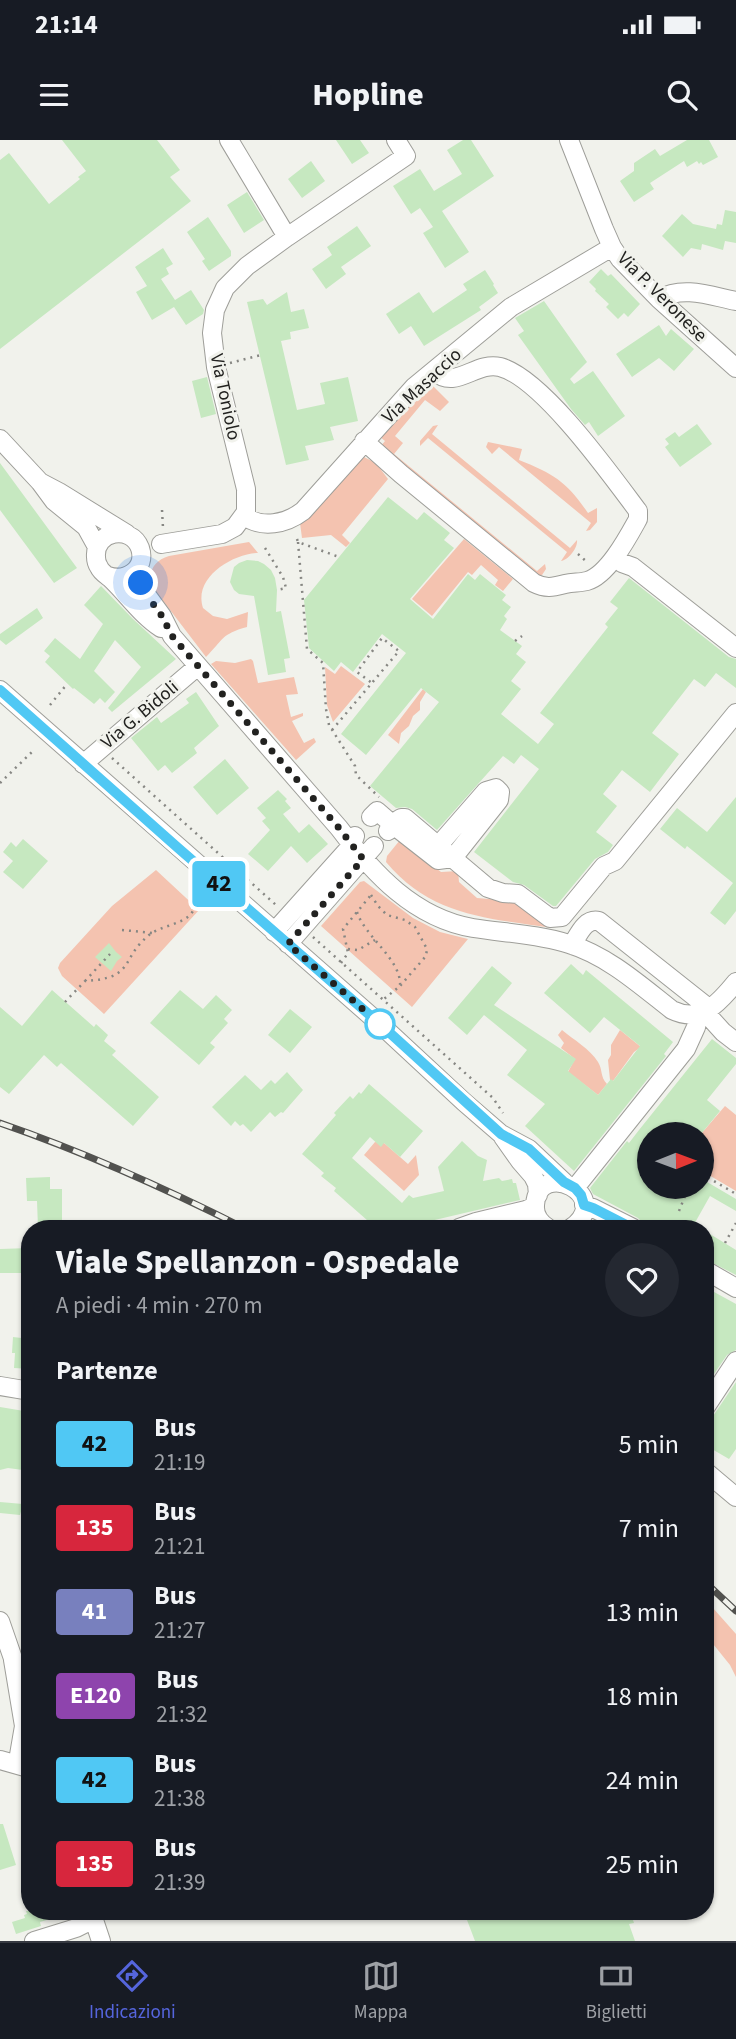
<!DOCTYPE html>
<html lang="it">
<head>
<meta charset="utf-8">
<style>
	body { margin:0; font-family:"Source Sans 3",sans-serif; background:#242831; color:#f1f3f6; height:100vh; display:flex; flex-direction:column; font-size:26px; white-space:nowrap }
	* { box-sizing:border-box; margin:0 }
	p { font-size:23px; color:#9ea1a6 }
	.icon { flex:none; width:38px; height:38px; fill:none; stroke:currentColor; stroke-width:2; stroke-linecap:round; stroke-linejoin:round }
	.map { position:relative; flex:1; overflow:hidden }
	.details { position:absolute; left:21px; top:1080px; width:693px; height:700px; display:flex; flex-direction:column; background:#171b24; border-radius:28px; box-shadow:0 2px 5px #0004 }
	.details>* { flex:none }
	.badge { padding:0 14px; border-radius:5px; font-size:24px; line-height:46px }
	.needle { width:46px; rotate:89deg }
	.controls { position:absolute; left:637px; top:982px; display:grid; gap:14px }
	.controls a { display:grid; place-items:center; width:77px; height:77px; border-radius:50%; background:#171b24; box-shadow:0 2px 5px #0004; font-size:35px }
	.you { position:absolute; width:35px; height:35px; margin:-18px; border:5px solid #fff; border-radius:50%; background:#1a73e8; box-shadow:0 0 0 10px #1a73e833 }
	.map>.badge { position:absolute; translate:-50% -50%; box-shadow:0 0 0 4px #fff }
	h2 { padding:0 35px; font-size:26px; line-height:63px }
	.round { display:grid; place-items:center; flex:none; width:74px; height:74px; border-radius:37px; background:#242831 }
	.head { display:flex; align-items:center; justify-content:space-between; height:119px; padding:0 35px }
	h1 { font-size:33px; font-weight:800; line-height:52px }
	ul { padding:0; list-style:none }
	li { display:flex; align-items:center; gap:21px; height:84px; padding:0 35px }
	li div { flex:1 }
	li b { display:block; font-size:26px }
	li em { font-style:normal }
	li .badge { min-width:77px; font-weight:700; text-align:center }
	.status { display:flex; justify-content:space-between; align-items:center; height:49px; padding:0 35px; background:#171b24; direction:ltr }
	.status svg { height:19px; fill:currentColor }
	header { display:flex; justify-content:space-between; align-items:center; height:91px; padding:0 35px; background:#171b24; font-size:32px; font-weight:800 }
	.menu { display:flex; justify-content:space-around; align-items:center; height:98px; border-top:2px solid #363941; background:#171b24; font-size:19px; color:#9ea1a6 }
	.menu a { display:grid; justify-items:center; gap:4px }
	.menu .active { color:#5565dc }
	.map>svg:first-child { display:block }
</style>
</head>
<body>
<div class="status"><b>21:14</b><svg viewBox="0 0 49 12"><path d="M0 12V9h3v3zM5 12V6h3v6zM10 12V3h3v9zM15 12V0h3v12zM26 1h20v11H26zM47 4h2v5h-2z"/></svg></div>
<header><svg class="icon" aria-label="menu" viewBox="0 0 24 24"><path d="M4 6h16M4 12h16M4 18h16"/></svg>Hopline<svg class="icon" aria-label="search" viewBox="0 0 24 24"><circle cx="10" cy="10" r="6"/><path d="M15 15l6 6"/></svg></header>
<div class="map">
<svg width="736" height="1801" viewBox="0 0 736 1801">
	<rect width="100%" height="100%" fill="#f1f2ec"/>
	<!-- green -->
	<path fill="#f4c3b0" d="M431 244 449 262 440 271 425 260 395 296 403 303 394 314 537 431 545 424 546 429 542 435 536 436 410 334 381 306 385 301 379 296 419 254Z
		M438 285 432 294 570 408 577 400C578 408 568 420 561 421L567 412 428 298 420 306V301L433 286Z
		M488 302 522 309 519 320C554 334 567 342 588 373L597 368V382L590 390 586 391 591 383 499 307 492 314 486 307Z
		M364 317 376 323 388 339 342 395 350 403 346 407 331 395 302 398 300 383Z
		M464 399 513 439 503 451 495 445 498 440 481 425 472 435 468 432 432 476 412 459Z
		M249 402 258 413C232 414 193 438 203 468L213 476 227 479 248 472 247 487C221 494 223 500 206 517L154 449C146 433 153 421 169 416Z
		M251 519 253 521 258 543 294 537 298 554 286 555 291 577 303 573V576L292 581 304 603 314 598 316 602 296 620 211 524 216 521 235 523Z
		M341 526 365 544 333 582 327 565 325 527 335 534Z
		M423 549 426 552 420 562V570L413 576 409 586 401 593 399 604 388 595Z
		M400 700 441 732 458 731 459 742 477 758 527 762 552 788C487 778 431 776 386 722L387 716Z
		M156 730 199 770 104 874 62 836 58 828 60 823 112 766Z
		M364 741 413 778 440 792 468 799 412 867 321 786 360 742Z
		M562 890C574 900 590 909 598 922 603 930 600 937 607 944L598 955 568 932 575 919 561 908 564 903 558 895Z
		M620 890 641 907 634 912 613 941 610 940 608 920 611 915V905Z
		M725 966 736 975V1051L702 1031 701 994Z
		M375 1002 384 1003 408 1024 416 1015 419 1035 404 1051 364 1015Z
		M705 1459 736 1494V1537L730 1525 705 1494Z"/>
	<!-- building -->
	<path fill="#c6e8c0" d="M62 0H157L180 30 170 37 191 61 0 209V20L9 13 49 64 80 39 78 37 86 31Z
		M336 0H360L369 13 352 24Z
		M463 0H471L494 36 442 71 469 112 445 128 423 93 433 87 420 68 411 74 393 46 420 29 434 51 462 34 447 10Z
		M687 0H709L718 17 703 25 701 22 699 24 697 21 687 27 684 21 650 43 654 49 634 62 620 41 634 31V23L655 9 660 16Z
		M311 21 325 41 302 58 288 39Z
		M247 52 264 80 244 93 227 65Z
		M725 70 736 72V103L725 101 723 110 702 104 701 110 691 108 683 117 662 96 682 74 693 84 716 89 717 84 722 85Z
		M208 77 231 111V116L209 131 202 121 205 119 187 92Z
		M357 86 371 106 341 127 346 134 326 149 312 129 332 115 327 107Z
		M163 108 173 124 166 128 169 134 161 139 175 160 191 150 204 170 203 174 186 185 174 167 152 180 136 152 147 146 135 127Z
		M601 129 608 136 611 134 640 164 628 177 624 173 618 179 606 167 609 164 595 151 596 149 589 142Z
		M485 130 494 144 493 145 498 153 479 167 481 170 424 206 411 186 399 194 386 174 419 152 433 173 467 150 463 144Z
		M287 152 291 172 304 169 309 188 290 192 291 199 281 201 297 270 325 264 320 243 348 237 358 281 330 287 334 300 305 306 309 320 286 325 247 162 263 159 267 165Z
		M544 161 587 222 570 239 574 244 593 231 625 276 598 296 589 282 585 285 571 269 518 195 524 191 515 178Z
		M659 185 666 196 671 189 694 209 674 231 659 218 632 237 616 214Z
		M207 237 216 274 201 278 192 241Z
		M697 284 712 304 680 327 665 307 669 304 665 299 675 292 679 297Z
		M0 323 77 428 54 443 0 370Z
		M388 357 417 380 424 372 450 393 444 400 454 408 410 459 433 479 468 434 475 440 480 434 506 455 502 460 511 467 504 476 507 479 500 490 522 506 516 514 526 522 511 541 521 549 501 574 538 604 554 584 540 573 608 487 605 484 618 468 610 462 629 438 729 517 736 519V548L716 533 705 547 694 539 652 593 679 614 650 652 622 630 603 654 617 666 596 692 613 705 608 712 595 719 556 766H553L524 745 513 742 474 712 539 629 521 615 514 624 503 616 437 690 412 669 405 667 396 668 370 646 439 562 421 548 366 615 341 594 406 513 382 494 353 532 341 522 334 531 309 508 304 460Z
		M247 420 258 421 264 424 271 430 275 438 277 450 276 472 281 471 290 518 284 519 286 532 268 535 254 456 239 454 234 450 230 442 234 427 239 423Z
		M101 446 133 479 176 519 112 572 108 568 141 527 115 500 94 531 115 552 105 563 100 558 94 564 74 548 73 549 45 522 50 516 44 511 55 498 80 519 103 484 84 465Z
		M37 468 43 478 6 505 0 500V494Z
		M196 552 219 586 194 608 197 613 172 633 165 625 158 631 131 598 157 577 161 583 189 563 186 559Z
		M225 619 249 648 217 675 193 647Z
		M278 650 287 659 285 661 291 668 283 674 299 693 309 684 328 704 307 723 291 706 268 731 248 714 270 690 262 681 266 678 257 668Z
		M736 657V771L725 785 710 773 733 743 687 706 685 709 660 689 677 668 707 692Z
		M23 699 48 721 23 749 3 732 13 721 3 712 11 702 16 707Z
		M109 803 116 812 122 817 117 821 111 831 95 817Z
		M571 824 583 835 586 830 673 902 664 914 666 916 574 1031 525 986 545 964 507 935 527 910 484 875 467 895 448 878 492 826 512 843 494 865 576 919 568 931 598 955 611 939 613 941 640 906 604 877 590 893 544 853Z
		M52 850 94 887 96 884 108 895 104 901 116 911 112 915 159 957 133 986 61 923 57 927 44 915 9 954 0 947V867L22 886Z
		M180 850 203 869 216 855 232 870 224 879 228 883 210 903 215 907 199 925 150 883Z
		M290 869 312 887 290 913 268 895Z
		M712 899 736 918V924L707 960 720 971 701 994H649V1046H702V1039L736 1059V1071L710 1056 692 1088H648L638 1078 593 1054 590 1048 627 1001 629 1003 639 990Z
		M287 932 303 950 283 973 281 972 275 977 270 972 251 992 243 984 240 986 235 981 231 986 212 967 245 935 261 950 271 940 275 944Z
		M369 944 423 991 400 1017 384 1003 381 1007 370 997 352 1018 402 1063 409 1055 413 1058 444 1051 438 1027 462 1001 478 1016 487 1020 483 1041 499 1038 502 1041 512 1039 513 1043H516L520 1060 422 1083 410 1088H376L334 1051 336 1048 321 1036 324 1033 302 1014 336 975 334 973 350 956 353 959 359 952 361 954Z
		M50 1037V1049H62V1088H38L37 1061H27L26 1038Z
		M705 1091 736 1110V1135L705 1119Z
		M30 1108V1133H0V1109Z
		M705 1147 736 1164V1210L727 1215 705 1247Z
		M13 1197 30 1199V1229L14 1228 15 1213H12Z
		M736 1242V1309L729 1319 705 1305V1288Z
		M0 1267 30 1272V1331L8 1328 0 1330Z
		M0 1362 23 1364 20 1375 0 1373Z
		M0 1684H3L16 1725 0 1730Z
		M26 1771H67V1774L40 1782 41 1786 16 1794 12 1782 25 1778 24 1775 27 1774Z
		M494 1771H630L634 1783 629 1784 635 1801H475L467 1780Z"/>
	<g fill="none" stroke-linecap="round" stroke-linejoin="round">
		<defs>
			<path id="minor" d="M229 0 287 97
				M569 0 604 89 612 107 620 119 659 159 736 228
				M659 159C683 145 711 156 736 161
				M0 299 40 342 54 361 86 387 97 407
				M364 301 401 334 534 443C546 449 553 447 565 444 573 442 580 443 587 441 608 435 628 397 638 379V371C611 335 542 238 500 227 475 221 456 251 434 231
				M40 342 59 352 127 394
				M244 376C262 389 286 384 303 371L414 247 511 167 612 107
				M161 404 222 394 235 387 246 372V349L216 227 212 193 215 170 225 148 247 126 287 97 406 16 396 0
				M615 417 622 423 633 427 736 508
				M139 426 143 450 162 476 172 496 339 688C373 733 414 778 473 788 504 793 538 794 569 804 608 816 640 845 672 870 701 884 719 863 736 842
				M108 436C126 442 147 429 140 408 131 384 94 391 96 417 96 420 97 424 99 427 101 432 106 435 110 438 127 454 141 475 161 488
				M0 550 380 884 464 962 501 994 529 1009 564 1042
				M83 624 198 526
				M371 677 377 671 392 684 388 691
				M438 706 486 651 496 648 500 652 499 660 453 718 438 720 392 684 401 678H405L488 748 503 753 518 754 550 778 562 777 604 726 615 721 736 573
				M274 792 352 705 355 696
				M288 804 374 706
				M572 805C579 794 585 778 599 781L710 869
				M704 871 723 892 736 902
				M503 997 520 1021 533 1036 537 1044 538 1055
				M575 1048 686 909 696 887 699 873
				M584 1065 593 1068 633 1088
				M495 1087 541 1083
				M459 1088 476 1082 526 1070 535 1066
				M548 1088C540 1083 534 1076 535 1065 538 1017 616 1056 571 1088
				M705 1130 736 1148
				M0 1246 30 1251
				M705 1268 736 1221
				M705 1331 736 1357
				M0 1481 17 1530
				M13 1520 24 1586 19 1615 21 1621 30 1631
				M0 1620 25 1627
				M91 1771 101 1801
				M34 1801 76 1788 94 1779"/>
		</defs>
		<!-- minor casing -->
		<use href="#minor" stroke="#9e9e99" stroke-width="20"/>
		<!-- path -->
		<path stroke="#878783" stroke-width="2.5" stroke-dasharray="2 5" stroke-linecap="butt" d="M230 223 261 215
			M162 370 163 388
			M297 399 298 402 339 417
			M298 402 307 509 323 523 326 569 329 585 355 626 356 635 379 657
			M265 408 283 437 286 448 277 450
			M578 414 588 423
			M515 501 522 496
			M50 565 67 544
			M332 590 399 511 382 498 357 532 372 543
			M112 618 276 765
			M0 643 35 609
			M371 755 378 766 387 775 405 780 415 787 427 809 426 816 400 846
			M357 772C365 797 402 820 400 846L384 859
			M122 790 153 793
			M313 797 493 958 503 973
			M348 809 358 810 375 800
			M341 823 348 813 343 789 371 755
			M85 841 110 814
			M65 862 85 841C136 838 119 820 149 795 161 786 178 785 189 776 195 771 195 762 200 756
			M702 1034 736 1054
			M679 1071 689 1046
			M416 1082 417 1086
			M725 1103 736 1083"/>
		<!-- minor -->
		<use href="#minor" stroke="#fff" stroke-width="18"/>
		<defs>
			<path id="rail" d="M0 983C84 1012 165 1048 244 1088
				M705 1442 736 1471"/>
		</defs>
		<!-- rail casing -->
		<use href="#rail" stroke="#52524f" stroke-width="7"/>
		<!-- rail -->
		<use href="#rail" stroke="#f1f2ec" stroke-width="4.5" stroke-dasharray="13" stroke-linecap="butt"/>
	</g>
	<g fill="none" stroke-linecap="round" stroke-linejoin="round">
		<defs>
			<path id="line" d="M0 550 177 707 380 884 501 994 529 1009 564 1042 575 1048 581 1055 584 1065 593 1068 632 1088"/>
		</defs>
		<!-- line casing -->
		<use href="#line" stroke="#fff" stroke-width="16"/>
		<!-- line -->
		<use href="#line" stroke="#50c8f4" stroke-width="10"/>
		<!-- walk -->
		<path stroke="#222220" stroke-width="7" stroke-dasharray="0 12.6" d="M141 443 143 450 162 476 172 496 339 688 363 719 288 804 380 884"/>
	</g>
	<!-- markers -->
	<circle fill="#fff" stroke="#50c8f4" stroke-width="3.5" cx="380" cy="884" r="14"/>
	<g text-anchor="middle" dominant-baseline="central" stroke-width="6" stroke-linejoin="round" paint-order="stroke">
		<!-- street labels -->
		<g font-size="19" fill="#222220" stroke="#f1f2ec">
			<text transform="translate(662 157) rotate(45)">Via P. Veronese</text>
			<text transform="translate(422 246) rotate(-43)">Via Masaccio</text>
			<text transform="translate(225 257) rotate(78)">Via Toniolo</text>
			<text transform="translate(140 575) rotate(-40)">Via G. Bidoli</text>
		</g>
	</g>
</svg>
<div class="controls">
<a><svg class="needle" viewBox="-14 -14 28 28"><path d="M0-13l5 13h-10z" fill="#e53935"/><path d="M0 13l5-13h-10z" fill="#9ea1a6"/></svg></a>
</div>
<div class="you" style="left:141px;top:443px"></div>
<b class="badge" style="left:219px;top:744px;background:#50c8f4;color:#111">42</b>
<section class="details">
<div class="head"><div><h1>Viale Spellanzon - Ospedale</h1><p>A piedi · 4 min · 270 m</p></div><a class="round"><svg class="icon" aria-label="heart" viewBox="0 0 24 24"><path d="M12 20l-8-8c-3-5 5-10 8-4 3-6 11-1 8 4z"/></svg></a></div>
<h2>Partenze</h2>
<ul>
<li><span class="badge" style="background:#50c8f4;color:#111">42</span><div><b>Bus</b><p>21:19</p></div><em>5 min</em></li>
<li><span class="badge" style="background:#d7263d;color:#fff">135</span><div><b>Bus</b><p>21:21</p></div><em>7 min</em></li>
<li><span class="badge" style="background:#7880be;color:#fff">41</span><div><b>Bus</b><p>21:27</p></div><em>13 min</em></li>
<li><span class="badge" style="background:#8e44ad;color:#fff">E120</span><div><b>Bus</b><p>21:32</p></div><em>18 min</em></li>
<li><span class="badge" style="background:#50c8f4;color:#111">42</span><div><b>Bus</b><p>21:38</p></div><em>24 min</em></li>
<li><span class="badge" style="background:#d7263d;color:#fff">135</span><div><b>Bus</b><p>21:39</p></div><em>25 min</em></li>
</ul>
</section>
</div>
<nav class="menu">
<a class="active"><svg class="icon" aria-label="directions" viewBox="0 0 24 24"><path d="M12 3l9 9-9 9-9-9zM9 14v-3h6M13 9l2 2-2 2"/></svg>Indicazioni</a>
<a><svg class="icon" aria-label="map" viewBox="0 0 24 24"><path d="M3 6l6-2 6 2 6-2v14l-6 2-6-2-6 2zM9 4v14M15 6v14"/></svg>Mappa</a>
<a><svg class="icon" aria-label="tickets" viewBox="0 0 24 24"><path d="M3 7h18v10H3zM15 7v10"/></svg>Biglietti</a>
</nav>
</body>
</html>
